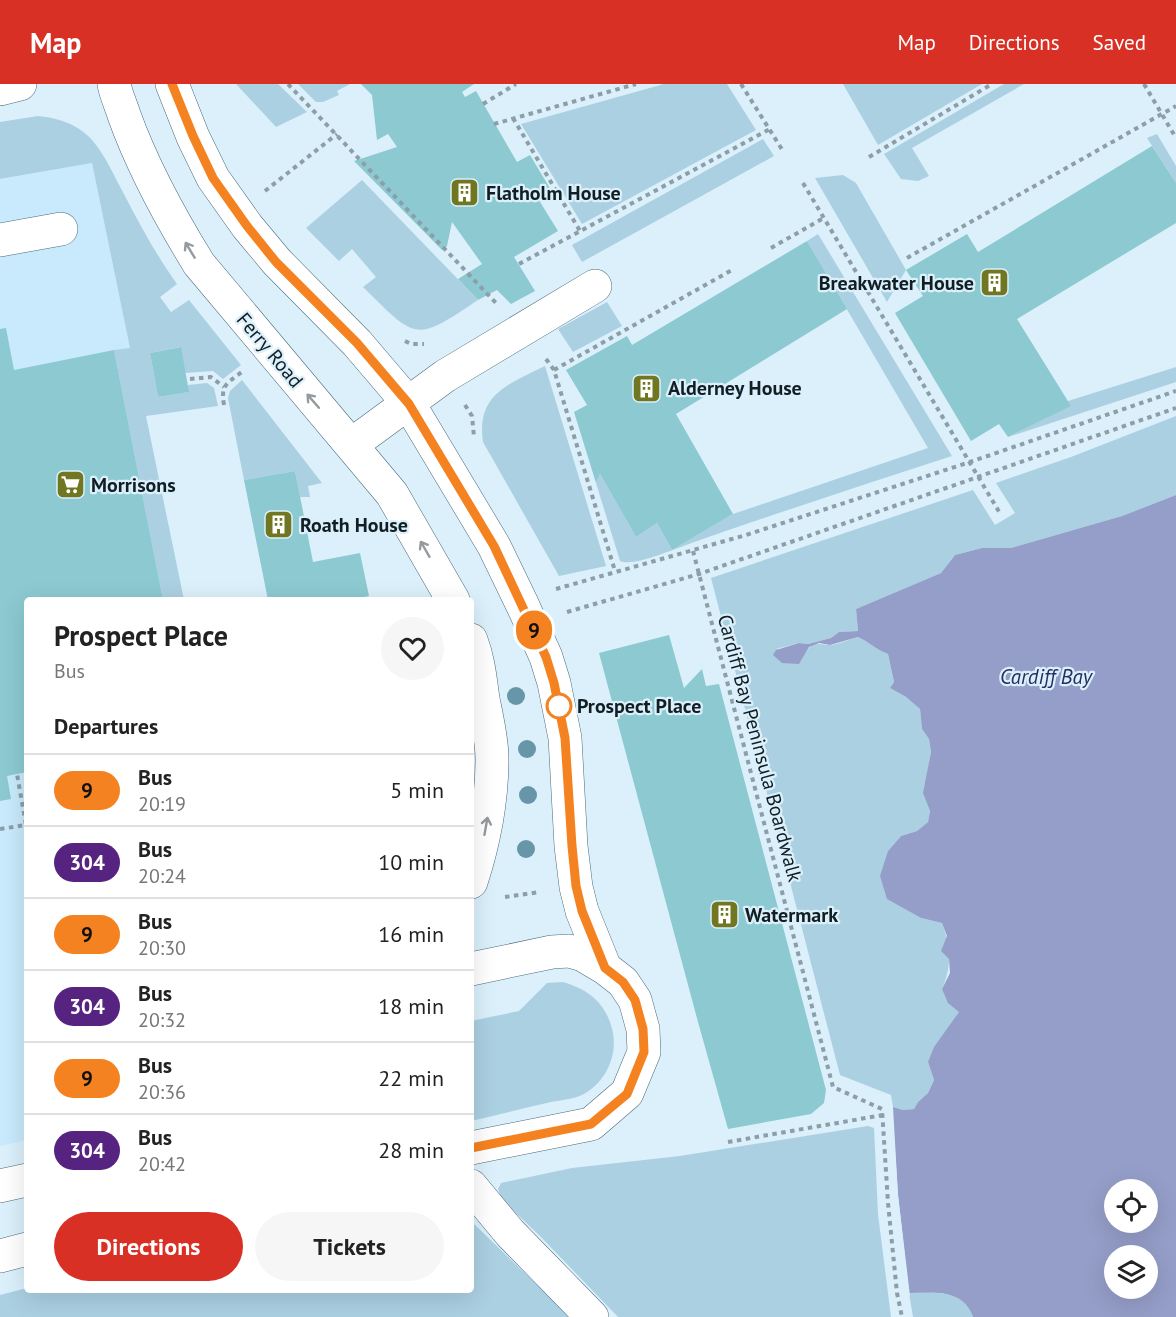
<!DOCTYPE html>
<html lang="en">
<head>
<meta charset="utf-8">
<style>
	body { margin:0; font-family:"PT Sans",sans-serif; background:#f6f6f6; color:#222; height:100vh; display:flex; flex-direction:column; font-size:22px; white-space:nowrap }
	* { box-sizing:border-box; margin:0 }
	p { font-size:20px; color:#767676 }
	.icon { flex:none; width:33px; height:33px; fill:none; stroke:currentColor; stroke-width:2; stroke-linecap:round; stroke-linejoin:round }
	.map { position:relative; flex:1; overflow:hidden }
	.panel { position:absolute; left:24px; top:513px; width:450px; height:696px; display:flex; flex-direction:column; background:#fff; border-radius:6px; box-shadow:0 6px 24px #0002 }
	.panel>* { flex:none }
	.badge { padding:0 12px; border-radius:20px; font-size:21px; line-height:39px }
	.fabs { position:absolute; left:1104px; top:1095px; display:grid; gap:12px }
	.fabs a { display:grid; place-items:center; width:54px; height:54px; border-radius:50%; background:#fff; box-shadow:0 6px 24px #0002; font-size:30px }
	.map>.badge { position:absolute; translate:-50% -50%; box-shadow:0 0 0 3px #fff }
	h2 { padding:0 30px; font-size:22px; line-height:54px }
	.round { display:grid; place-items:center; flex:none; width:63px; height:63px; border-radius:32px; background:#f6f6f6 }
	.head { display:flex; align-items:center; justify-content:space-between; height:102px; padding:0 30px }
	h1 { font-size:28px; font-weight:800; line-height:45px }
	.action { display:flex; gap:12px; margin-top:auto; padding:12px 30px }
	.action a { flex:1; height:69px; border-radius:36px; background:#d93025; color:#fff; font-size:24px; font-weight:800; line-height:69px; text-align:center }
	.action a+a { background:#f6f6f6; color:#222 }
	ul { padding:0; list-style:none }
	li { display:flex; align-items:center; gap:18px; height:72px; padding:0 30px; border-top:2px solid #e0e0e0 }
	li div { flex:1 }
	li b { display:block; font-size:22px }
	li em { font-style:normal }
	li .badge { min-width:66px; font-weight:700; text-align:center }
	header { display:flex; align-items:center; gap:36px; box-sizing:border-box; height:84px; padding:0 30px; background:#d93025; color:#fff }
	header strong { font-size:28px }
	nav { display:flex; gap:33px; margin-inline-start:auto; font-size:21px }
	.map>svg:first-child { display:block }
</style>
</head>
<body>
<header>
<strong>Map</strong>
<nav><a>Map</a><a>Directions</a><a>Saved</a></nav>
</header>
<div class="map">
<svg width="1176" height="1233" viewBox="0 0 1176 1233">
	<rect width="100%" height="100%" fill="#dbf0fb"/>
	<!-- built -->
	<path fill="#c8eafc" d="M92 79 130 264 114 267 163 516H27V1056L0 1062V82L3 95Z"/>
	<!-- green -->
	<path fill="#abd0e2" d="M236 0H278L307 28 276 43Z
		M298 0H350L337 7 339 11 323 18H316Z
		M664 0H727L756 46 582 140 521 40Z
		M843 0H982L878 61Z
		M1004 0H1024L912 64 929 92 918 97 901 95 884 70Z
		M38 32C58 34 78 40 92 56 106 72 115 94 125 112 141 143 157 172 177 200L160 213 171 228 189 216 241 281 223 295 213 287 185 289 180 263 150 269 158 313 188 308V301L207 299 214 304 218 322 146 332 184 516H163L114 266 130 264 92 79 0 95V38Z
		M1157 50 1176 82V99L1147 54Z
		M763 55 774 72 582 178 572 161Z
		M843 91 856 99 906 186 887 218 815 94Z
		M362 96 478 216C414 259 417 256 363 203L376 193 352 165 339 177 306 144Z
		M818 150 952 372C863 401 774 430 686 461 672 466 633 483 620 477L596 399 600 390 636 453 657 439 672 466 733 430 928 364 807 157Z
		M607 218 622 242 573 268 558 245Z
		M545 282 606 482 559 492 483 358C476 310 509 300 545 282Z
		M1176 283V298L1008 353 1070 322 1068 317Z
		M242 296 322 399 308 402 310 413H300L295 387 244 396 228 314 230 307Z
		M1176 332V411L1122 432 1011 464H982L955 471 941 489 856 525 858 547 839 548 831 554 808 560 799 559 776 565 805 570C814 555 816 561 829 561 838 561 850 555 858 553 869 558 875 565 888 570L894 598 890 604 906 613 920 625 922 645 929 655 931 668 924 709 930 727 928 738 917 747 901 752 888 767V815L921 834 942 839C951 863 952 882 942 905L959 928 928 978 934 996 928 1009 918 1018 914 1025 903 1026 893 1023 891 1011 840 991 711 494 973 406 995 441 1015 429 996 399 1071 373Z
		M563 898C586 905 603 916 611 941 620 968 607 998 582 1011 574 1015 561 1016 551 1018 524 1024 498 1031 471 1037V937L519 927 547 899Z
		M868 1042 874 1044 878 1130 891 1233H618L540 1152 502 1116 498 1105 501 1099 572 1084 680 1072Z
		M471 1137 570 1233H0V1211L27 1204V1206H471Z
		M927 1208C947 1210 966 1210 973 1233H913L909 1209Z"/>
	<!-- water -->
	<path fill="#959ec8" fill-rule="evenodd" d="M1176 411V1233H973C964 1205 934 1208 909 1209L898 1111 893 1023 903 1026 914 1025 918 1018 928 1009 934 996 928 978 934 963 959 928 948 919 942 905 950 889 949 875 941 867 947 852 942 839 921 834 887 815 880 792 888 767 901 752 917 747 928 738 930 727 923 709 931 668 929 655 922 645 920 625 906 613 890 604 894 598 888 570C875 565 869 558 858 553L830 561 819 559 809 563 799 580 782 579 773 571 776 566 799 559 808 560 831 554 839 548 858 547 856 525 941 489 955 471 982 464H1011L1122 432ZM1114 1106H1148V1138H1114ZM1114 1172H1148V1204H1114Z"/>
	<!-- pier -->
	<path fill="#dbf0fb" d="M892 1021 898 1111 910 1212 906 1209 895 1111 890 1024Z"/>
	<!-- building -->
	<path fill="#8cc9d1" d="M361 0H474L462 8 465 13 476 7 517 78 530 71 551 106 537 113 558 147 514 173 535 207 511 220 497 206 478 216 458 195 482 180 452 138 447 162 442 166 354 77 397 63 388 50 377 56 372 11Z
		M1152 62 1176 99V139L1017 235 1071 322 1008 353 999 340 971 357 895 229 923 212 906 186 967 150 978 168Z
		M807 157 847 225 676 330 733 430 672 466 657 439 636 453 600 390 596 399 574 328 587 321 566 286 627 252 632 261Z
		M6 244 14 286 114 266 163 516H27V688L7 692 11 715 0 717V245Z
		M181 263 189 308 158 313 150 269Z
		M295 387 313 478 360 469 369 512 350 516H268L244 396Z
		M669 551 684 604 702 585 706 602 719 600 826 1006 824 1019 811 1030 728 1045 698 938 599 569Z"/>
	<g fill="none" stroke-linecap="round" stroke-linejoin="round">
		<defs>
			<path id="minor" d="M114 0C116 11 121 21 124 31 143 84 170 133 199 180L392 410 453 516
				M172 0 193 53 213 94 247 142 277 178 357 259 409 320 494 462 523 522 546 573 554 599 565 654 571 762 576 803 582 827 605 884
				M0 5 20 0
				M0 156 61 145
				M351 361 445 292 595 202
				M471 556C479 578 480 594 483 615 487 635 492 655 492 675 492 717 484 758 471 798
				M471 885 552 868 569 867 583 871 605 884 623 898 635 916 643 945 644 968 627 1009 591 1040 471 1064
				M0 1102 27 1096
				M471 1102 510 1149 592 1233
				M0 1172 27 1165"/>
		</defs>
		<!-- minor casing -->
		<use href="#minor" stroke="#4a6a7a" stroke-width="34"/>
		<!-- path -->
		<path stroke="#8c9ea7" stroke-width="4" stroke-dasharray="4.5 4.5" stroke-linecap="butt" d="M288 0 496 219
			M741 0 783 67
			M1144 0 1176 54
			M483 20 516 0
			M513 34 580 147
			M494 40 636 0
			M869 73 992 0
			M803 99 1001 431
			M265 107 337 50
			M771 164 822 135
			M907 174 1176 22
			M519 180 770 45
			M405 257 411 260H424
			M546 275 554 286 615 487
			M554 286 732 186
			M190 295 211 293 224 303
			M224 321C220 300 228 299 243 287
			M465 321 472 332 474 353
			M693 467 833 1003 882 1025 888 1119 897 1209 902 1233
			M556 505 746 451 970 378 1176 307
			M567 528 699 490 1176 324
			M0 745 26 741 17 690
			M505 813 540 808
			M728 1058 883 1031"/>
		<!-- minor -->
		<use href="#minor" stroke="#fff" stroke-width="33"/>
	</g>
	<!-- trees -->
	<g fill="#6796a9">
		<circle cx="516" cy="612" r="9"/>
		<circle cx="527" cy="665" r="9"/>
		<circle cx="528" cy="711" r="9"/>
		<circle cx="526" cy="765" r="9"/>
	</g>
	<!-- one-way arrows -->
	<defs><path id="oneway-shaft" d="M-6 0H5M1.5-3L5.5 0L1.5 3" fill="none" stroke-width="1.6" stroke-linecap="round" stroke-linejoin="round" transform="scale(1.5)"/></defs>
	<g stroke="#949a9d">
		<use href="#oneway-shaft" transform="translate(190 166) rotate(-121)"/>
		<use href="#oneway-shaft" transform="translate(313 317) rotate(-131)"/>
		<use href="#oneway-shaft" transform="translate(425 465) rotate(-120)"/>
		<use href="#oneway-shaft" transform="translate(486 742) rotate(-80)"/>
	</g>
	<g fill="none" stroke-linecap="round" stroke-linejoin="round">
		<defs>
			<path id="line" d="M172 0 193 52 213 94 247 142 276 178 357 259 409 320 494 462 546 573 554 599 565 654 572 762 576 802 582 827 605 884 623 898 635 916 643 945 644 968 627 1010 591 1040 471 1064"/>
		</defs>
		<!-- line casing -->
		<use href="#line" stroke="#fff" stroke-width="14"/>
		<!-- line -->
		<use href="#line" stroke="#f58220" stroke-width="9"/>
	</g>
	<!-- icons -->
	<defs>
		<symbol id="building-square" viewBox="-11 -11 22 22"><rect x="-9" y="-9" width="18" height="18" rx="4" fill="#717721" stroke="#dbf0fb"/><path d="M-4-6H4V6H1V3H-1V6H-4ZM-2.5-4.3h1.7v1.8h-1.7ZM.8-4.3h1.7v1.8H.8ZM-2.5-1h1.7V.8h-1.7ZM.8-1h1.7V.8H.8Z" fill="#fff"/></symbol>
		<symbol id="supermarket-square" viewBox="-11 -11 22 22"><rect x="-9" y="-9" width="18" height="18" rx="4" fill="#717721" stroke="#dbf0fb"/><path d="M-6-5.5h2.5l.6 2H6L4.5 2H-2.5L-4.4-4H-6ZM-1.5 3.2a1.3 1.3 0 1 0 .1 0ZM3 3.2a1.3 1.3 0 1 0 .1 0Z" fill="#fff"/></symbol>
	</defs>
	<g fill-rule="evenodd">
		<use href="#building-square" x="448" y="92" width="33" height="33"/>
		<use href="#building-square" x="978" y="182" width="33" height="33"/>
		<use href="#building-square" x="630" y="288" width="33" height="33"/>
		<use href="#supermarket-square" x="54" y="384" width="33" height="33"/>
		<use href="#building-square" x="262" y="424" width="33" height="33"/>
		<use href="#building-square" x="708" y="814" width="33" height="33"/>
	</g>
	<!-- markers -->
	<circle fill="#fff" stroke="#f58220" stroke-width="3" cx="559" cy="622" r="12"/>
	<g text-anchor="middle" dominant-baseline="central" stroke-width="4.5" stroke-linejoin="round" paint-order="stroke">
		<!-- poi labels -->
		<g font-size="20" font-weight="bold" fill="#111f25" stroke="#dbf0fb" text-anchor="start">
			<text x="486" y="109">Flatholm House</text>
			<text x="974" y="199" text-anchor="end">Breakwater House</text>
			<text x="668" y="304">Alderney House</text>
			<text x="91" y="401">Morrisons</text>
			<text x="300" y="441">Roath House</text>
			<text x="745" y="831">Watermark</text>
		</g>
		<!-- street labels -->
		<g font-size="20" fill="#111f25" stroke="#dbf0fb">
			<text transform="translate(270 266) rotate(50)">Ferry Road</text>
			<text transform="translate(760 664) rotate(75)">Cardiff Bay Peninsula Boardwalk</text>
		</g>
		<!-- stop labels -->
		<g font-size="20" font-weight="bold" fill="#111f25" stroke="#dbf0fb" text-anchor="start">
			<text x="577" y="622">Prospect Place</text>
		</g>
		<!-- water labels -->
		<g font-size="21" font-style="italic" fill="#272c61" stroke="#dbf0fb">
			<text x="1046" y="592">Cardiff Bay</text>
		</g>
	</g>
</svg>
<div class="fabs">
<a><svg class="icon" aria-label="locate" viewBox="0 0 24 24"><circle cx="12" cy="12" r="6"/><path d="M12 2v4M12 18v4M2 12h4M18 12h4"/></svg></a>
<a><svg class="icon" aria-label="layers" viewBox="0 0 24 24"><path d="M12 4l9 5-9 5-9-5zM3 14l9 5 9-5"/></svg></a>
</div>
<b class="badge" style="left:534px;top:546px;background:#f58220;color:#111">9</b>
<section class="panel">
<div class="head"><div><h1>Prospect Place</h1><p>Bus</p></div><a class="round"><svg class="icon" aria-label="heart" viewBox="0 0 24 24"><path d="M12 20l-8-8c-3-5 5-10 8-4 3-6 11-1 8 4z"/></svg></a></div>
<h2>Departures</h2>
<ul>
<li><span class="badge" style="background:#f58220;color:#111">9</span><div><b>Bus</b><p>20:19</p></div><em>5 min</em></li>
<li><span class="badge" style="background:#572381;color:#fff">304</span><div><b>Bus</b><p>20:24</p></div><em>10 min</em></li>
<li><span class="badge" style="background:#f58220;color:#111">9</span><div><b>Bus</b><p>20:30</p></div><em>16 min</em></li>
<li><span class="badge" style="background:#572381;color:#fff">304</span><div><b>Bus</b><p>20:32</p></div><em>18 min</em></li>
<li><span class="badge" style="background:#f58220;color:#111">9</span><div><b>Bus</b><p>20:36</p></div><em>22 min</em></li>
<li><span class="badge" style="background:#572381;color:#fff">304</span><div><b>Bus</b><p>20:42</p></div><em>28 min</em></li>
</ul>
<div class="action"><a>Directions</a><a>Tickets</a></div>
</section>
</div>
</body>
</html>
